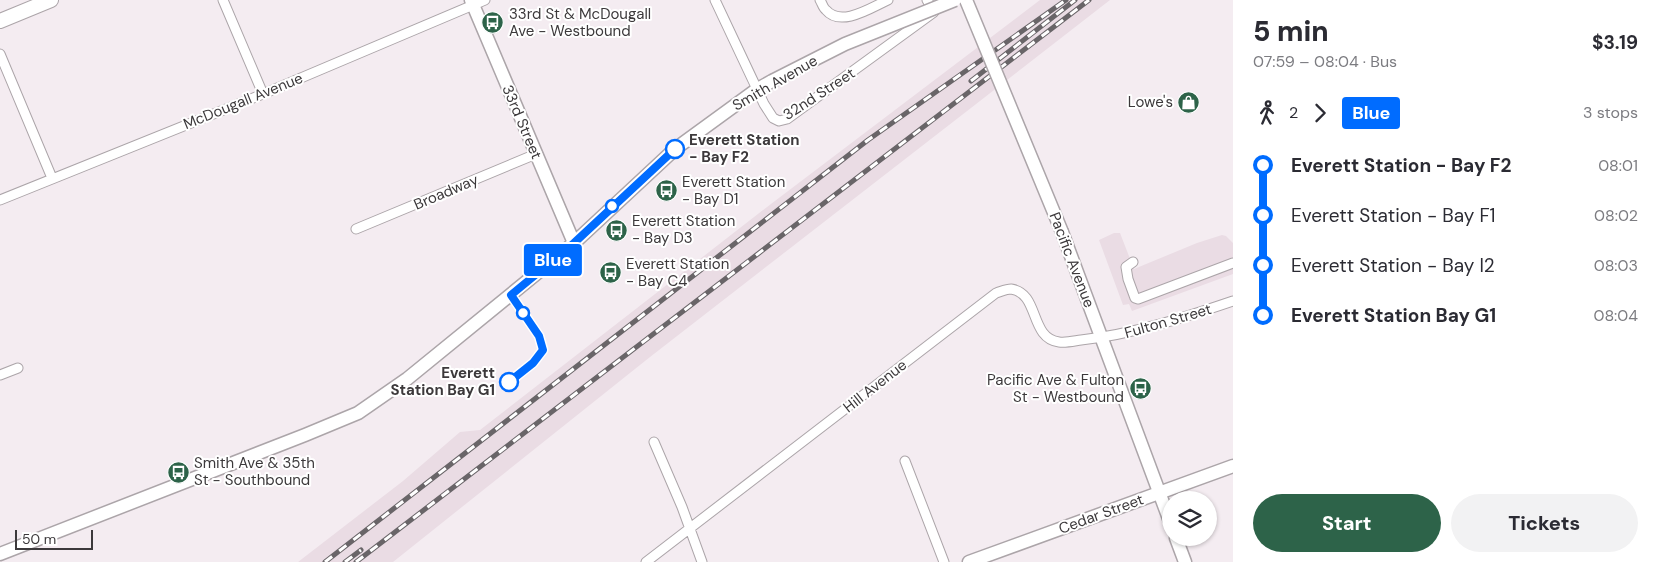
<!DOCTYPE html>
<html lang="en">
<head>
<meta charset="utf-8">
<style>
	body { margin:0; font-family:"DM Sans",sans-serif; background:#f2f2f3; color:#2b2b33; height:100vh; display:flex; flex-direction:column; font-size:19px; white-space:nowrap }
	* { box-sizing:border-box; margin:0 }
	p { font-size:16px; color:#7c7c81 }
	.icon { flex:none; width:28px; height:28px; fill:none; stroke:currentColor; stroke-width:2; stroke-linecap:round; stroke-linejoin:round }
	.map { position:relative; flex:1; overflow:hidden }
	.panel { display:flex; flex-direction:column; background:#fff; width:425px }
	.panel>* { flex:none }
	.badge { padding:0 10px; border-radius:4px; font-size:18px; line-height:32px }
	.tools { position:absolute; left:1162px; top:491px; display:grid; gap:10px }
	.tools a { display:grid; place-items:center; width:55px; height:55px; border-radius:50%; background:#fff; box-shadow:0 1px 4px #0004; font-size:25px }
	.scale { position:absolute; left:15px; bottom:12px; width:78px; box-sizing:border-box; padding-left:5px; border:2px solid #3c393b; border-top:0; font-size:14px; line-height:18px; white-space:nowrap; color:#3c393b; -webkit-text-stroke:4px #fff; paint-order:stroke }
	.map>.badge { position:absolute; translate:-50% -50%; box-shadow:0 0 0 2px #fff }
	.legs { display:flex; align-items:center; gap:8px; height:55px; padding:0 20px; font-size:16px }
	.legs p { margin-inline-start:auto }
	.headline { display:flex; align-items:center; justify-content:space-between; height:85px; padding:0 20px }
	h1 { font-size:28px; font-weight:800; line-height:38px }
	.primary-button { display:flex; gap:10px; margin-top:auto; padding:10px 20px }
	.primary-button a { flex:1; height:58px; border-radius:30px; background:#2d6349; color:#fff; font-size:20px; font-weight:800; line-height:58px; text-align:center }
	.primary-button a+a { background:#f2f2f3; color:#2b2b33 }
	ul { padding:0 20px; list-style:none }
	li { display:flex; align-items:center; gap:18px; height:50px; font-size:19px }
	li i { display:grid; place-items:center; width:8px; height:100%; margin:0 6px; background:currentColor }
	li i::after { content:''; width:12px; height:12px; margin:-6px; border:4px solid; border-radius:50%; background:#fff }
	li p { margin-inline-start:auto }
	li:first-child i { background:linear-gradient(#0000 50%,currentColor 0) }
	li:last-child i { background:linear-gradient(currentColor 50%,#0000 0) }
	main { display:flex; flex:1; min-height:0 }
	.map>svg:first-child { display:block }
</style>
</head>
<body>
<main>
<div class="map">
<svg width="1233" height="562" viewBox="0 0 1233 562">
	<rect width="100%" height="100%" fill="#f4ecf1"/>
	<!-- built -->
	<path fill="#eadce4" d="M1040 0H1110L650 357 393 562H298L403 481 460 432 480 430 767 207Z
		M1114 233H1120L1134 269 1197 243 1222 235 1226 236 1233 243V274L1132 311 1129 304 1123 305 1099 240Z"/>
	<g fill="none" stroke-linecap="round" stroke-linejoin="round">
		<defs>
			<path id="street" d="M223 0 263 94
				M715 0 764 104 773 118 779 121 787 119 934 12 927 0
				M820 0C822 3 823 8 826 10 841 28 872 7 888 0
				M0 54 52 178
				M0 200 263 94 485 0
				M356 229 536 154
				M1133 262 1126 267 1128 279 1135 298 1138 299 1233 263
				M0 375 18 368
				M654 442 682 507 702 562
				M905 461 944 562
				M646 562 996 293C1000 292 1006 289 1011 289 1040 293 1029 338 1059 342 1066 343 1074 341 1081 340 1134 334 1183 318 1233 301"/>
			<path id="secondary" d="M471 0 574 243
				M1062 232 1171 524
				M1176 538 1185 562
				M0 554 305 435 358 413 407 379 574 243 675 149 756 90 772 81
				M969 562 1233 466"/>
			<path id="primary" d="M0 21 51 0"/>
		</defs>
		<!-- street casing -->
		<use href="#street" stroke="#aca5a9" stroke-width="11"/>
		<!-- secondary casing -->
		<use href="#secondary" stroke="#aca5a9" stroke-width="15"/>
		<!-- primary casing -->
		<use href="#primary" stroke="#aca5a9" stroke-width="16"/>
		<!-- street -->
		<use href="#street" stroke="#fff" stroke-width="9"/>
		<!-- secondary -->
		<use href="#secondary" stroke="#fff" stroke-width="12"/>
		<!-- primary -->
		<use href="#primary" stroke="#fff" stroke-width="14"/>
		<defs>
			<path id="rail" d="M971 81 1075 0
				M325 562 868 140 1066 0
				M345 562 361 550
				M356 562 1089 0"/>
		</defs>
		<!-- rail casing -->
		<use href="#rail" stroke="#696568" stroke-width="5"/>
		<!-- rail -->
		<use href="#rail" stroke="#fff" stroke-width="3" stroke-dasharray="9" stroke-linecap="butt"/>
		<defs>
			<path id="secondary-bridge" d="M966 0 1062 232
				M772 81 845 44 955 0"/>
		</defs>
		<!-- secondary-bridge casing -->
		<use href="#secondary-bridge" stroke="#aca5a9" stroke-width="15" stroke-linecap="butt"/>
		<!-- secondary-bridge -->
		<use href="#secondary-bridge" stroke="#fff" stroke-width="12"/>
	</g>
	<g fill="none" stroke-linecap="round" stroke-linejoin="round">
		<defs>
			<path id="line-1" d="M509 382 533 363 543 350 539 336 511 295 574 243 675 149"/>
		</defs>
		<!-- line-1 casing -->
		<use href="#line-1" stroke="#fff" stroke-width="11"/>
		<!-- line-1 -->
		<use href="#line-1" stroke="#006cff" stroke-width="8"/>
	</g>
	<!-- icons -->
	<defs>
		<symbol id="bus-disc" viewBox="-11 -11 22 22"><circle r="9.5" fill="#2d6349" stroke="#fff"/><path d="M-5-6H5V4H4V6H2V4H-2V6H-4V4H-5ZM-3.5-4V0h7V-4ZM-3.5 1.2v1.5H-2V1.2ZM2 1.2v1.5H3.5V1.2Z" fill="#fff"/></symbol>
		<symbol id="shop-disc" viewBox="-11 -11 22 22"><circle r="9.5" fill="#2d6349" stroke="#fff"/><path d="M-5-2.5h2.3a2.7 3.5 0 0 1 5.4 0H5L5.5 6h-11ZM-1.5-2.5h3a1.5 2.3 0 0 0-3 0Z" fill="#fff"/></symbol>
	</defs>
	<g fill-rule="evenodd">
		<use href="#bus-disc" x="480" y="10" width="25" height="25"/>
		<use href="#shop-disc" x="1176" y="90" width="25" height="25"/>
		<use href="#bus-disc" x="654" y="178" width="25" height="25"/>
		<use href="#bus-disc" x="604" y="218" width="25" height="25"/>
		<use href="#bus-disc" x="598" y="260" width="25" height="25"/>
		<use href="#bus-disc" x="1128" y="376" width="25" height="25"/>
		<use href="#bus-disc" x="166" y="460" width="25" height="25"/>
	</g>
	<!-- markers -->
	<g fill="#fff" stroke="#006cff" stroke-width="2.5">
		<circle cx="675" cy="149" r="9"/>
		<circle cx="612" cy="206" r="6"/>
		<circle cx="523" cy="313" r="6"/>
		<circle cx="509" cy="382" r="9"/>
	</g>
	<g text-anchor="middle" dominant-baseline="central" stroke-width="4" stroke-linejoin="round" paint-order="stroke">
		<!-- poi labels -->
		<g font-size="15" fill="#3c393b" stroke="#fff" text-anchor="start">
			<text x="509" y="14">33rd St &amp; McDougall<tspan x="509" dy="17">Ave - Westbound</tspan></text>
			<text x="1173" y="102" text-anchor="end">Lowe's</text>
			<text x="682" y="182">Everett Station<tspan x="682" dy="17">- Bay D1</tspan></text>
			<text x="632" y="221">Everett Station<tspan x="632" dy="17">- Bay D3</tspan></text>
			<text x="626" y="264">Everett Station<tspan x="626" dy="17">- Bay C4</tspan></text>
			<text x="1124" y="380" text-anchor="end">Pacific Ave &amp; Fulton<tspan x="1124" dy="17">St - Westbound</tspan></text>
			<text x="194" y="463">Smith Ave &amp; 35th<tspan x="194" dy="17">St - Southbound</tspan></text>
		</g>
		<!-- street labels -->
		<g font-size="15" fill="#3c393b" stroke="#fff">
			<text transform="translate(775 83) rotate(-30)">Smith Avenue</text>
			<text transform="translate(819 94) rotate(-33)">32nd Street</text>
			<text transform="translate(243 101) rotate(-22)">McDougall Avenue</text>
			<text transform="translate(522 122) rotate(67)">33rd Street</text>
			<text transform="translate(446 192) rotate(-23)">Broadway</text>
			<text transform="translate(1072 260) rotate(69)">Pacific Avenue</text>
			<text transform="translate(1168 321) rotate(-16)">Fulton Street</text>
			<text transform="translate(875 386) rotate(-38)">Hill Avenue</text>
			<text transform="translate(1101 514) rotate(-20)">Cedar Street</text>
		</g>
		<!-- stop labels -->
		<g font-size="15" font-weight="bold" fill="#3c393b" stroke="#fff" text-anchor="start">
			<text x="689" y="140">Everett Station<tspan x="689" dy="17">- Bay F2</tspan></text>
			<text x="495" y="373" text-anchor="end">Everett<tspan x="495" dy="17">Station Bay G1</tspan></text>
		</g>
	</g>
</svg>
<div class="tools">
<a><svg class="icon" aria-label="layers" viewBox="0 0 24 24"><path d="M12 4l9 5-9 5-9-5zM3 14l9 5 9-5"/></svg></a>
</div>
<div class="scale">50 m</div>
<b class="badge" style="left:553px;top:260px;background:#006cff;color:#fff">Blue</b>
</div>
<section class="panel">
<div class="headline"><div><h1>5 min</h1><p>07:59 – 08:04 · Bus</p></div><b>$3.19</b></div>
<div class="legs"><svg class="icon" aria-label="walk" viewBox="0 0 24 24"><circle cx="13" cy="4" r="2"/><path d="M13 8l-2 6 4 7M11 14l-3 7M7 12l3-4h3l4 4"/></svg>2<svg class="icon" aria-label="forward" viewBox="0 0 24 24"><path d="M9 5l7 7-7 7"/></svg><b class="badge" style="background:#006cff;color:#fff">Blue</b><p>3 stops</p></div>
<ul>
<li><i style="color:#006cff"></i><b>Everett Station - Bay F2</b><p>08:01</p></li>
<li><i style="color:#006cff"></i><span>Everett Station - Bay F1</span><p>08:02</p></li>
<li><i style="color:#006cff"></i><span>Everett Station - Bay I2</span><p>08:03</p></li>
<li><i style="color:#006cff"></i><b>Everett Station Bay G1</b><p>08:04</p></li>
</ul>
<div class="primary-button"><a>Start</a><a>Tickets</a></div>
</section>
</main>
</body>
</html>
